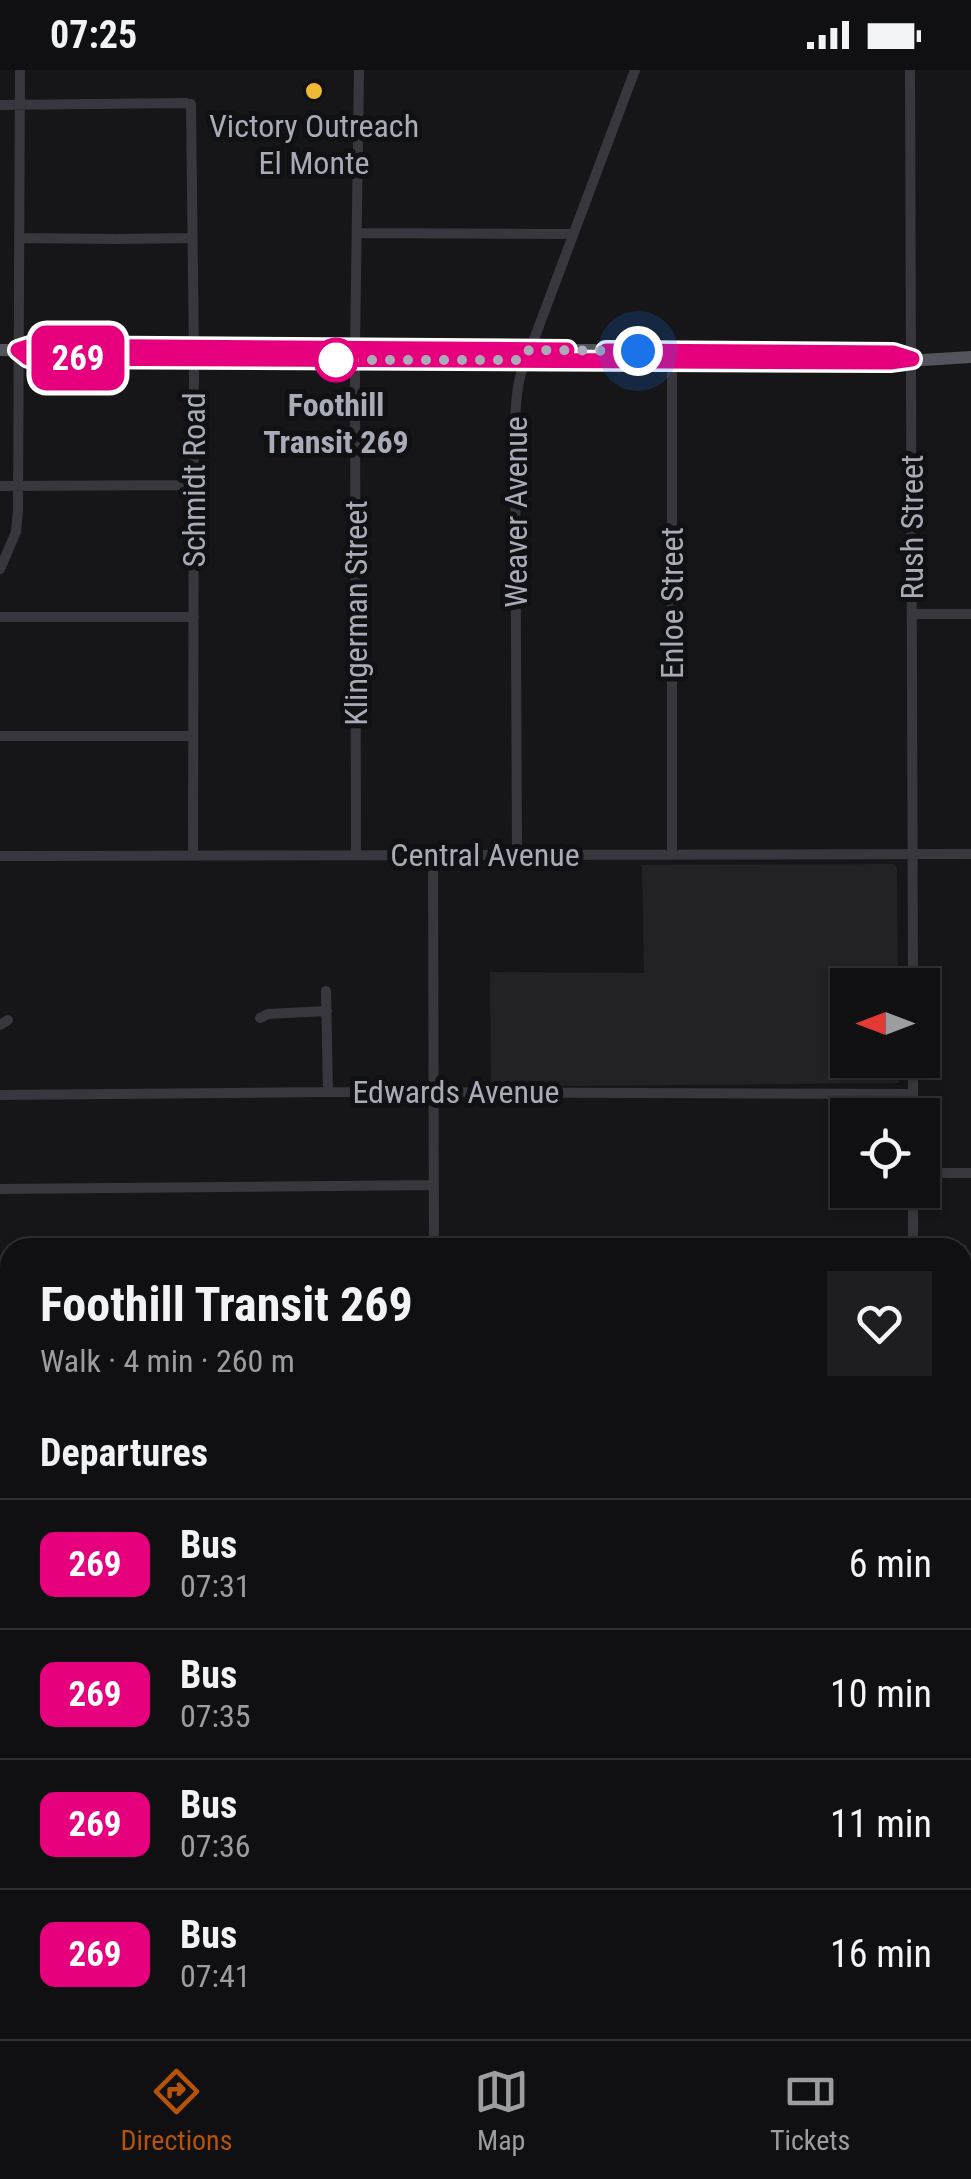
<!DOCTYPE html>
<html lang="en">
<head>
<meta charset="utf-8">
<style>
	body { margin:0; font-family:"Roboto Condensed",sans-serif; background:#1e1e20; color:#f1f3f6; height:100vh; display:flex; flex-direction:column; font-size:38px; white-space:nowrap }
	* { box-sizing:border-box; margin:0 }
	p { font-size:32px; color:#9c9d9f }
	.icon { flex:none; width:55px; height:55px; fill:none; stroke:currentColor; stroke-width:2; stroke-linecap:round; stroke-linejoin:round }
	.map { position:relative; flex:1; overflow:hidden }
	.side { position:absolute; left:0px; top:1168px; width:972px; height:802px; display:flex; flex-direction:column; background:#101012; border-radius:30px 30px 0 0; box-shadow:0 2px 8px #0004,0 0 0 2px #303032 }
	.side>* { flex:none }
	.badge { padding:0 20px; border-radius:15px; font-size:35px; line-height:65px }
	.needle { width:65px; rotate:270deg }
	.controls { position:absolute; left:830px; top:898px; display:grid; gap:20px }
	.controls a { display:grid; place-items:center; width:110px; height:110px; border-radius:0px; background:#101012; box-shadow:0 2px 8px #0004,0 0 0 2px #303032; font-size:50px }
	.you { position:absolute; width:50px; height:50px; margin:-25px; border:8px solid #fff; border-radius:50%; background:#1a73e8; box-shadow:0 0 0 15px #1a73e833 }
	.map>.badge { position:absolute; translate:-50% -50%; box-shadow:0 0 0 5px #fff }
	h2 { padding:0 40px; font-size:38px; line-height:90px }
	.round { display:grid; place-items:center; flex:none; width:105px; height:105px; border-radius:0px; background:#1e1e20 }
	.head { display:flex; align-items:center; justify-content:space-between; height:170px; padding:0 40px }
	h1 { font-size:48px; font-weight:700; line-height:75px }
	ul { padding:0; list-style:none }
	li { display:flex; align-items:center; gap:30px; height:130px; padding:0 40px; border-top:2px solid #303032 }
	li div { flex:1 }
	li b { display:block; font-size:38px }
	li em { font-style:normal }
	li .badge { min-width:110px; font-weight:700; text-align:center }
	.status { display:flex; justify-content:space-between; align-items:center; height:70px; padding:0 50px; background:#101012; direction:ltr }
	.status svg { height:28px; fill:currentColor }
	.dock { display:flex; justify-content:space-around; align-items:center; height:140px; border-top:2px solid #303032; background:#101012; font-size:28px; color:#9c9d9f }
	.dock a { display:grid; justify-items:center; gap:5px }
	.dock .current { color:#b45309 }
	.map>svg:first-child { display:block }
</style>
</head>
<body>
<div class="status"><b>07:25</b><svg viewBox="0 0 49 12"><path d="M0 12V9h3v3zM5 12V6h3v6zM10 12V3h3v9zM15 12V0h3v12zM26 1h20v11H26zM47 4h2v5h-2z"/></svg></div>
<div class="map">
<svg width="971" height="1969" viewBox="0 0 971 1969">
	<rect width="100%" height="100%" fill="#161618"/>
	<!-- built -->
	<path fill="#222225" d="M893 794 897 798 898 915H848V990H898L899 1013 491 1017 490 902 644 903 642 795Z
		M962 1274H971V1731H962Z"/>
	<g fill="none" stroke-linecap="round" stroke-linejoin="round">
		<!-- minor -->
		<path stroke="#37373d" stroke-width="10" d="M910 0 913 915
			M191 34 194 289 193 786
			M0 35 186 33
			M357 163 573 164
			M19 168 115 169
			M118 169 192 168
			M672 285V784
			M0 416 194 415
			M0 499 16 462 18 441 20 0
			M912 544H971
			M0 547H194
			M0 666H193
			M356 785 355 279 359 0
			M433 785 434 1178
			M517 785 515 355C516 323 518 302 533 272L635 0
			M0 786 971 784
			M326 921 328 1022
			M260 948 268 944 327 941
			M0 955 8 950
			M0 1025 328 1022 913 1024
			M913 1045V990
			M922 1103H971
			M0 1119 434 1115
			M913 1178V1120
			M962 1260H971
			M0 1263H10
			M0 1425H10
			M0 1584H10
			M962 1740H971
			M0 1744H10
			M0 1902H10
			M617 1960V1969
			M796 1960V1967
			M916 1960V1969
			M424 1969V1960"/>
		<!-- major -->
		<path stroke="#53545c" stroke-width="12" d="M0 280H18L30 276 852 282 893 283 904 287
			M18 280 28 288 891 292 971 287"/>
	</g>
	<g fill="none" stroke-linecap="round" stroke-linejoin="round">
		<defs>
			<path id="line" d="M567 280 30 276 18 280 28 288 890 292 912 289 893 283 606 281"/>
		</defs>
		<!-- line casing -->
		<use href="#line" stroke="#fff" stroke-width="22"/>
		<!-- line -->
		<use href="#line" stroke="#e6007e" stroke-width="15"/>
		<!-- walk -->
		<path stroke="#a8acb8" stroke-width="10" stroke-dasharray="0 18" d="M336 290H523L529 280 638 281"/>
	</g>
	<!-- markers -->
	<circle fill="#f0b835" stroke="#111113" stroke-width="4" cx="314" cy="21" r="10"/>
	<circle fill="#fff" stroke="#e6007e" stroke-width="5" cx="336" cy="290" r="20"/>
	<g text-anchor="middle" dominant-baseline="central" stroke-width="10" stroke-linejoin="round" paint-order="stroke">
		<!-- poi labels -->
		<g font-size="32" fill="#a8acb8" stroke="#111113">
			<text x="314" y="56">Victory Outreach<tspan x="314" dy="37">El Monte</tspan></text>
		</g>
		<!-- stop labels -->
		<g font-size="32" font-weight="bold" fill="#a8acb8" stroke="#111113">
			<text x="336" y="335">Foothill<tspan x="336" dy="37">Transit 269</tspan></text>
		</g>
		<!-- street labels -->
		<g font-size="32" fill="#a8acb8" stroke="#111113">
			<text transform="translate(194 410) rotate(-90)">Schmidt Road</text>
			<text transform="translate(516 442) rotate(-90)">Weaver Avenue</text>
			<text transform="translate(912 457) rotate(-90)">Rush Street</text>
			<text transform="translate(672 533) rotate(-90)">Enloe Street</text>
			<text transform="translate(356 543) rotate(-90)">Klingerman Street</text>
			<text x="485" y="785">Central Avenue</text>
			<text x="456" y="1022">Edwards Avenue</text>
		</g>
	</g>
</svg>
<div class="controls">
<a><svg class="needle" viewBox="-14 -14 28 28"><path d="M0-13l5 13h-10z" fill="#e53935"/><path d="M0 13l5-13h-10z" fill="#9c9d9f"/></svg></a>
<a><svg class="icon" aria-label="locate" viewBox="0 0 24 24"><circle cx="12" cy="12" r="6"/><path d="M12 2v4M12 18v4M2 12h4M18 12h4"/></svg></a>
</div>
<div class="you" style="left:638px;top:281px"></div>
<b class="badge" style="left:78px;top:288px;background:#e6007e;color:#fff">269</b>
<section class="side">
<div class="head"><div><h1>Foothill Transit 269</h1><p>Walk · 4 min · 260 m</p></div><a class="round"><svg class="icon" aria-label="heart" viewBox="0 0 24 24"><path d="M12 20l-8-8c-3-5 5-10 8-4 3-6 11-1 8 4z"/></svg></a></div>
<h2>Departures</h2>
<ul>
<li><span class="badge" style="background:#e6007e;color:#fff">269</span><div><b>Bus</b><p>07:31</p></div><em>6 min</em></li>
<li><span class="badge" style="background:#e6007e;color:#fff">269</span><div><b>Bus</b><p>07:35</p></div><em>10 min</em></li>
<li><span class="badge" style="background:#e6007e;color:#fff">269</span><div><b>Bus</b><p>07:36</p></div><em>11 min</em></li>
<li><span class="badge" style="background:#e6007e;color:#fff">269</span><div><b>Bus</b><p>07:41</p></div><em>16 min</em></li>
</ul>
</section>
</div>
<nav class="dock">
<a class="current"><svg class="icon" aria-label="directions" viewBox="0 0 24 24"><path d="M12 3l9 9-9 9-9-9zM9 14v-3h6M13 9l2 2-2 2"/></svg>Directions</a>
<a><svg class="icon" aria-label="map" viewBox="0 0 24 24"><path d="M3 6l6-2 6 2 6-2v14l-6 2-6-2-6 2zM9 4v14M15 6v14"/></svg>Map</a>
<a><svg class="icon" aria-label="tickets" viewBox="0 0 24 24"><path d="M3 7h18v10H3zM15 7v10"/></svg>Tickets</a>
</nav>
</body>
</html>
